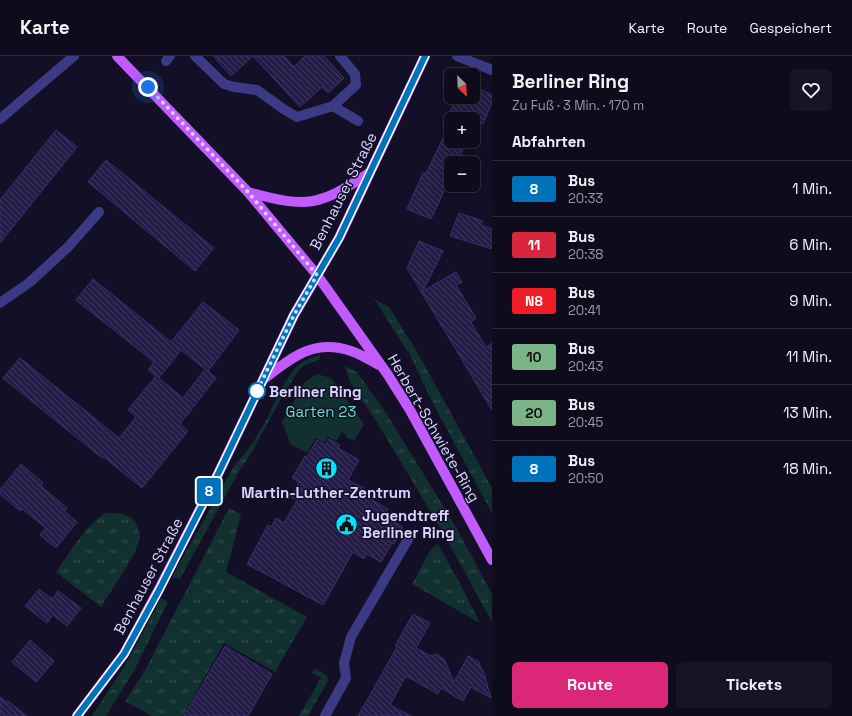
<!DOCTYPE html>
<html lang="de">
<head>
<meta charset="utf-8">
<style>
	body { margin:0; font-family:"Space Grotesk",sans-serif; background:#171425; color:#f1f3f6; height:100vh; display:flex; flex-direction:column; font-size:15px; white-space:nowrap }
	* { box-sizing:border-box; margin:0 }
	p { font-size:13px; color:#9b9ba3 }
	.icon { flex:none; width:22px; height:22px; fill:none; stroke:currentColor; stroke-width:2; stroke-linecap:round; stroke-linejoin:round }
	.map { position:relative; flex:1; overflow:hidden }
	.drawer { display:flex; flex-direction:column; background:#0e0b1c; width:360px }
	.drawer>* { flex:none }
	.badge { padding:0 8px; border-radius:3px; font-size:14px; line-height:26px }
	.needle { width:26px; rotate:156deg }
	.buttons { position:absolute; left:444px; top:12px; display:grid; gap:8px }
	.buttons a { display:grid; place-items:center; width:36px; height:36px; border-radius:6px; background:#0e0b1c; box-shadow:0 4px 16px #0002,0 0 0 1px #2e2b3b; font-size:20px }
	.you { position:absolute; width:20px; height:20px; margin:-10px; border:3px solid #fff; border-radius:50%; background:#1a73e8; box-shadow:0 0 0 6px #1a73e833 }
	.map>.badge { position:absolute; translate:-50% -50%; box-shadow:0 0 0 2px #fff }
	h2 { padding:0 20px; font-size:15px; line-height:36px }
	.round { display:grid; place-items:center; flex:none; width:42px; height:42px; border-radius:6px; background:#171425 }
	.head { display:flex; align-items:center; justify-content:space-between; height:68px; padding:0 20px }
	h1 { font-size:19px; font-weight:700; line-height:30px }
	.primary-button { display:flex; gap:8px; margin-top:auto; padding:8px 20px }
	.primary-button a { flex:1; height:46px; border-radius:6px; background:#db2777; color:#fff; font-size:16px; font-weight:700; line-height:46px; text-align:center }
	.primary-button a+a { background:#171425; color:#f1f3f6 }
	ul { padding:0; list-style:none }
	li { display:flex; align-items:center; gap:12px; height:56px; padding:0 20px; border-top:1px solid #2e2b3b }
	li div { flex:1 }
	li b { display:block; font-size:15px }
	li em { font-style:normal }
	li .badge { min-width:44px; font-weight:700; text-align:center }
	header { display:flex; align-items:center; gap:24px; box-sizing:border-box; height:56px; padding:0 20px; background:#0e0b1c; border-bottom:1px solid #2e2b3b }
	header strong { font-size:19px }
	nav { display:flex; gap:22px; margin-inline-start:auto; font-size:14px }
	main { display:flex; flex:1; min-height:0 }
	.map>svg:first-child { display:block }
</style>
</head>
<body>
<header>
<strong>Karte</strong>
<nav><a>Karte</a><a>Route</a><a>Gespeichert</a></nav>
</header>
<main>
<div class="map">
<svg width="492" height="660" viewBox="0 0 492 660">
	<defs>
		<pattern id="grass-tufts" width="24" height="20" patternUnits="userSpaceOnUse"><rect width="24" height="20" fill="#12302f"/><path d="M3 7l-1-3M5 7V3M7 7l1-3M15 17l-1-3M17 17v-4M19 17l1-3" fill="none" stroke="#344d4e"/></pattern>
		<pattern id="building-back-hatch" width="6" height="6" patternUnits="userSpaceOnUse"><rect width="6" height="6" fill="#241b47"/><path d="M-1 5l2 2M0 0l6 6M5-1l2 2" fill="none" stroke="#433b63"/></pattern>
	</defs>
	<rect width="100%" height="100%" fill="#130f26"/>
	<!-- grass -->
	<path fill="url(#grass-tufts)" d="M374 243 389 251 417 296 441 339 492 432V457L430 342 410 299Z
		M320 299V303L303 310 297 317 283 339 252 396 238 417 180 523 172 521 234 410C246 397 256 383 264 368 274 350 285 319 300 308 306 303 313 301 320 299Z
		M345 310 357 316 388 360 456 471 492 538V566L445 480 378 368 350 326Z
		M229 452 241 458 226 516 307 561 275 616 224 587 183 660H152L125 645 143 618Z
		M105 457C119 457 134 457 138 472 139 475 140 478 140 481 137 499 111 534 101 551L56 516C71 495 84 471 105 457Z
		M438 488 459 526 480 567 412 528 431 493Z
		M161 542 168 546 135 613 106 660H92L127 606Z
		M315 612 327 620 328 625 308 660H299L321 622 312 617Z"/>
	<!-- garden -->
	<path fill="#12302f" d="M317 318 331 322 364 368 354 385 345 381 346 379 342 376 336 385 328 381 325 387 316 382 307 397 291 389 282 366 305 326Z"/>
	<!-- building -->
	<path fill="url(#building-back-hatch)" stroke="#3b2d73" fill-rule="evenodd" d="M213 0H284L294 11 305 0H324L344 22 328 37 322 31 300 51 253 0 231 20Z
		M473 30 492 39V47L483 68 479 66 473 80V63H451V85H467L457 107H451V120L431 163 407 153 423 117 426 118 443 82 449 68 446 66 456 41H473Z
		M56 74 77 91 0 187V144Z
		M106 104 214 192 195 215 88 126Z
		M459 157 483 165 481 169 492 173V193L450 180Z
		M419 185 443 195 423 235 456 216 462 226 456 229 476 262 471 266 486 291 492 287V354L407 212Z
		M93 223 171 286 203 246 239 274 208 315 216 322 180 368 188 375 142 432 104 401 102 402 3 322 20 302 119 382 136 361 128 354 156 320 148 314 154 306 76 244ZM181 294 205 313 183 342 159 322Z
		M329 383 340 389 338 392 359 404 348 424 364 432 361 438 388 453 386 456 395 461 393 465 403 471 394 488 392 487 381 506 367 498 364 503 353 496 323 549 247 508 268 469 271 471 276 462 284 467 297 444 291 441 299 426 292 422 305 400 307 401 317 384 326 389Z
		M21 408 43 427 41 430 67 452 64 455 77 466 56 492 40 479 46 472 22 453 20 455 0 438V434Z
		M39 533 52 543 58 535 81 552 67 570 53 559 47 567 25 550Z
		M413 558 430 567 416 592 431 600 436 598 444 603 454 626 468 600 479 606 481 613 483 614 491 642 471 631 463 645 441 632 438 638 406 620 390 649 411 660H358L397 591 395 590Z
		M30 584 54 605 36 626 12 606Z
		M225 590 272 618 248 660H184Z
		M0 641 6 646 8 645 27 660H0Z"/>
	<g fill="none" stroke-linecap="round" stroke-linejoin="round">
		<!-- minor -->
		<path stroke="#3d3a85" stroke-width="10" d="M195 0 224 28 234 31 257 34 285 54 297 61 333 50 356 29 355 18 340 0
			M457 0 492 14
			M166 5 170 0
			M333 50 358 65
			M0 63 74 0
			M0 247 30 226 68 191 99 156
			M325 660 346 622 344 607 351 581 410 480"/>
		<!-- major -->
		<path stroke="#c25bff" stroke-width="10" d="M117 0 248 136 317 219 388 319 410 354 492 504
			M248 136C307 152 318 151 369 117
			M264 323C291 302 314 282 351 295 360 298 370 304 379 309
			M77 660 124 598 159 533 219 416 294 259 339 182 425 0"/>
	</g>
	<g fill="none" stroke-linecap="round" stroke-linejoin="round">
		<defs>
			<path id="line" d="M77 660 124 598 159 534 219 416 294 259 339 182 425 0"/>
		</defs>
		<!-- line casing -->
		<use href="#line" stroke="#fff" stroke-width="9"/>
		<!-- line -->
		<use href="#line" stroke="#0072bc" stroke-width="6"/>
		<!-- walk -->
		<path stroke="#d9d4ff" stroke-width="4" stroke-dasharray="0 7.2" d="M148 31 248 136 317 219 294 259 257 335"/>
	</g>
	<!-- icons -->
	<defs>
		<symbol id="building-disc" viewBox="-11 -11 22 22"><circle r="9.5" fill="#00e5ff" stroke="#130f26"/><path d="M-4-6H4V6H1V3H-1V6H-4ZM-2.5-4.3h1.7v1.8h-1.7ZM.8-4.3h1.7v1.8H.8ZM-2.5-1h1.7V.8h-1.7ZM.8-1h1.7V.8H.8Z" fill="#111"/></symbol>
		<symbol id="civic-disc" viewBox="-11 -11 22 22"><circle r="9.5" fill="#00e5ff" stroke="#130f26"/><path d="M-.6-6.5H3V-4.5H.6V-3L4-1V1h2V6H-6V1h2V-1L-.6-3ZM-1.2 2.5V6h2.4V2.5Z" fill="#111"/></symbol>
	</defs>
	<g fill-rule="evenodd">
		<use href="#building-disc" x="314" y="400" width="25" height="25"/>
		<use href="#civic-disc" x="334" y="456" width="25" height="25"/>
	</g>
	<!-- markers -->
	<circle fill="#fff" stroke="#0072bc" stroke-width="2" cx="257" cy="335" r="8"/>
	<g text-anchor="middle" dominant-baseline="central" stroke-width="3" stroke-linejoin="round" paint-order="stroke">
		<!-- street labels -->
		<g font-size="15" fill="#d9d4ff" stroke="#130f26">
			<text transform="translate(343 135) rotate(-63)">Benhauser Straße</text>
			<text transform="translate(434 372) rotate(60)">Herbert-Schwiete-Ring</text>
			<text transform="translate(148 520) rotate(-62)">Benhauser Straße</text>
		</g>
		<!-- stop labels -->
		<g font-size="15" font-weight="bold" fill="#d9d4ff" stroke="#130f26" text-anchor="start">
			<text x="269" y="335">Berliner Ring</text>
		</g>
		<!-- park labels -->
		<g font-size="15" fill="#5fe0c0" stroke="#130f26">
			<text x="321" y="355">Garten 23</text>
		</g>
		<!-- poi labels -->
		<g font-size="15" font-weight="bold" fill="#d9d4ff" stroke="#130f26">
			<text x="326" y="436">Martin-Luther-Zentrum</text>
			<text x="362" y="459" text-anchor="start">Jugendtreff<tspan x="362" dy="17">Berliner Ring</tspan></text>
		</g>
	</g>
</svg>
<div class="buttons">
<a><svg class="needle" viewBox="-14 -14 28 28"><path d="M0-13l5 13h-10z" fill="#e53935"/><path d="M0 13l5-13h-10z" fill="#9b9ba3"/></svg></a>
<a>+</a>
<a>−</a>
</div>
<div class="you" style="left:148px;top:31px"></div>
<b class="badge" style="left:209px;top:435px;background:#0072bc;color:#fff">8</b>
</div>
<section class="drawer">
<div class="head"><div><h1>Berliner Ring</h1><p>Zu Fuß · 3 Min. · 170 m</p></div><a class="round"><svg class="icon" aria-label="heart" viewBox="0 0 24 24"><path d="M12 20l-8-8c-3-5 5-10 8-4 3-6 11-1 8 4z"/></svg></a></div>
<h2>Abfahrten</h2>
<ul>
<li><span class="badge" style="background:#0072bc;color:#fff">8</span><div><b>Bus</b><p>20:33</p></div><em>1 Min.</em></li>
<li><span class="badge" style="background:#d7263d;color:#fff">11</span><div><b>Bus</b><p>20:38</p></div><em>6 Min.</em></li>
<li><span class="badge" style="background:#ee1c25;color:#fff">N8</span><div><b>Bus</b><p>20:41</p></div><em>9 Min.</em></li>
<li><span class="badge" style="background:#7bb587;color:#111">10</span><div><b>Bus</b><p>20:43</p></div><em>11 Min.</em></li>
<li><span class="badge" style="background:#7bb587;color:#111">20</span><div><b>Bus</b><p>20:45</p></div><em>13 Min.</em></li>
<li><span class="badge" style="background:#0072bc;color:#fff">8</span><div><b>Bus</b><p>20:50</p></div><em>18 Min.</em></li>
</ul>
<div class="primary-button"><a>Route</a><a>Tickets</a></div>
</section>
</main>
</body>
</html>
